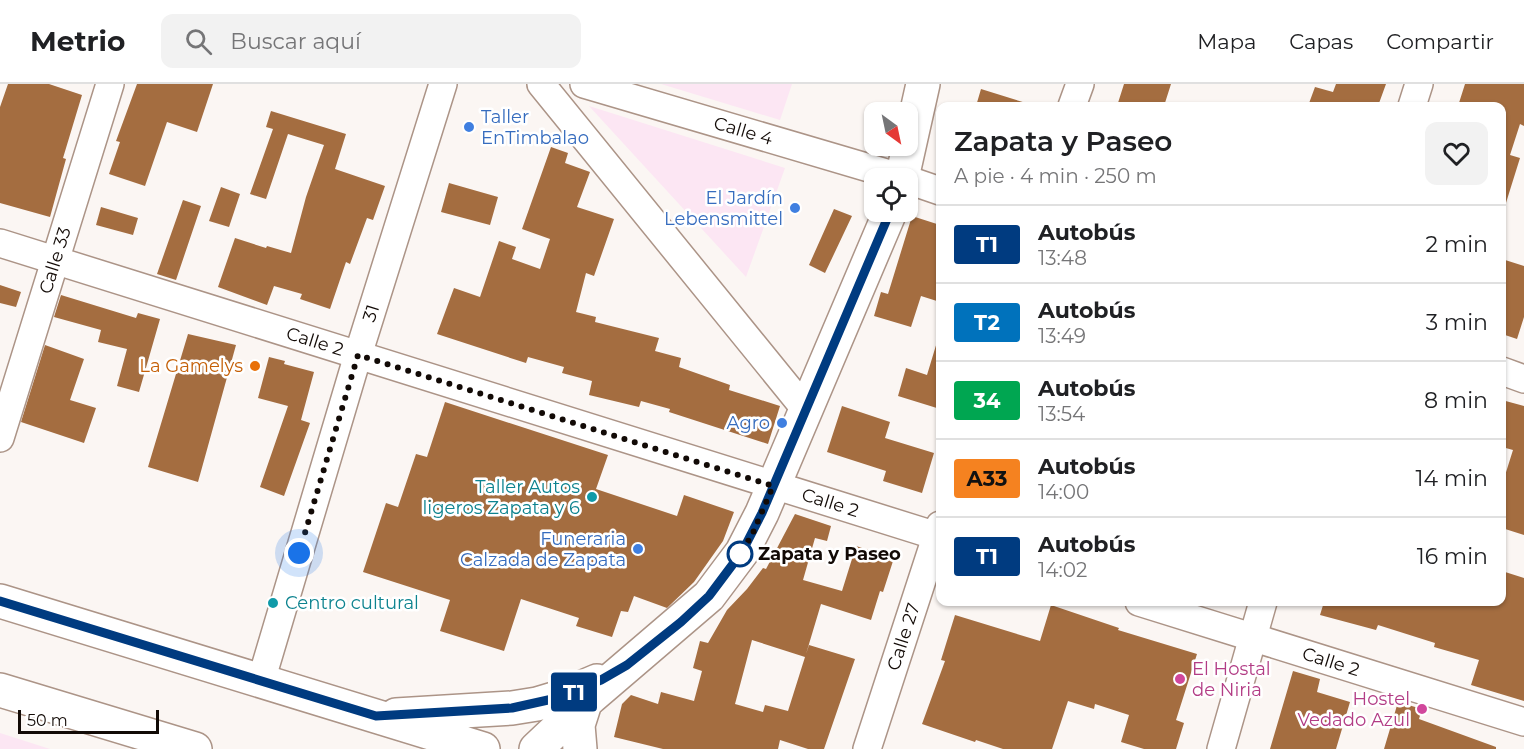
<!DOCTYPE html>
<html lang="es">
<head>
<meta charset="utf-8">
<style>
	body { margin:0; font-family:Montserrat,sans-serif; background:#f2f2f2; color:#202124; height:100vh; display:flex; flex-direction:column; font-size:22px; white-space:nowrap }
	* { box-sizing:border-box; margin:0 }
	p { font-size:20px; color:#757577 }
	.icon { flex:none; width:33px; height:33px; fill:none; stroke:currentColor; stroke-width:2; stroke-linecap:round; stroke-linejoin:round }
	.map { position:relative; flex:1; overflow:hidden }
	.drawer { position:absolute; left:936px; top:18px; width:570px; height:504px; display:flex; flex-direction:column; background:#fff; border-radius:12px; box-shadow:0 2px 4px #0004 }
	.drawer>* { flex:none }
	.badge { padding:0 12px; border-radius:4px; font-size:21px; line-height:39px }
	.needle { width:39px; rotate:147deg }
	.buttons { position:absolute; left:864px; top:18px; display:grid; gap:12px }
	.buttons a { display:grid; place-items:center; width:54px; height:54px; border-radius:12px; background:#fff; box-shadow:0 2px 4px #0004; font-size:30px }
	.scale { position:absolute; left:18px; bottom:15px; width:141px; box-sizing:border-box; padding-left:6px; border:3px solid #120a06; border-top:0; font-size:16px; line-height:21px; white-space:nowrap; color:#120a06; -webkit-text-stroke:4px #fff; paint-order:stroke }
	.you { position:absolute; width:30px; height:30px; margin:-15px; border:4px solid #fff; border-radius:50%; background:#1a73e8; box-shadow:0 0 0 9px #1a73e833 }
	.map>.badge { position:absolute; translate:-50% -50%; box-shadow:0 0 0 3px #fff }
	.round { display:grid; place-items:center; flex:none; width:63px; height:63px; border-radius:12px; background:#f2f2f2 }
	.headline { display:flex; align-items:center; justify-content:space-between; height:102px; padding:0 18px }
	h1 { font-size:28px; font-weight:600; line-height:45px }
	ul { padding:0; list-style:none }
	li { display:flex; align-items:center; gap:18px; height:78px; padding:0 18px; border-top:2px solid #e0e0e0 }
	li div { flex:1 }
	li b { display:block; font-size:22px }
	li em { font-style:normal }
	li .badge { min-width:66px; font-weight:700; text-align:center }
	header { display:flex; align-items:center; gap:36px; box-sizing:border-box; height:84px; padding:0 30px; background:#fff; border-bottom:2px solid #e0e0e0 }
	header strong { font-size:28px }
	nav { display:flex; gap:33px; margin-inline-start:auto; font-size:21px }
	.search { width:420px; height:54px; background:#f2f2f2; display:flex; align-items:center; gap:15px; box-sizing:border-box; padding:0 21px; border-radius:12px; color:#757577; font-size:22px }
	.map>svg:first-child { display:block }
</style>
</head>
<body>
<header>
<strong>Metrio</strong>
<div class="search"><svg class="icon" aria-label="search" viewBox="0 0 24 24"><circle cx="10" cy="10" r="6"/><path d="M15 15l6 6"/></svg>Buscar aquí</div>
<nav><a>Mapa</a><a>Capas</a><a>Compartir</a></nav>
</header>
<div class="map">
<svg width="1524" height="665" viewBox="0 0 1524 665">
	<rect width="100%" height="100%" fill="#fbf6f3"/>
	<!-- industrial -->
	<path fill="#fce6f3" d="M661 0H792L780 36Z
		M589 22 785 84 746 193Z
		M0 649 50 665H0Z"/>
	<!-- building -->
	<path fill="#a46d40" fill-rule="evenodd" d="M8 0H49L82 11 63 74 66 75 50 133 0 119V23Z
		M137 0H213L197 48 167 38 145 102 109 90 120 58 116 57Z
		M1124 0H1171L1164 22H1117Z
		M1336 0H1386L1378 22H1308L1315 3 1333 8Z
		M1465 0H1524V42L1520 40 1510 71 1520 74 1505 122 1502 121V22H1458Z
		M981 5 1026 19V22H976Z
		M271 27 346 50 335 85 385 102 373 136 367 134 350 180 346 178 330 225 300 215 302 210 274 202 267 221 218 203 235 154 266 164 267 162 291 169 306 113 324 61 288 50 266 115 250 110 273 45 266 43Z
		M551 63 568 69 565 79 590 88 577 123 614 135 594 192 586 189 576 228 596 233 595 238 659 254 655 267 681 274 679 283 730 301 729 306 780 322 768 360 669 328 670 325 641 317 639 323 589 311 592 297 562 289 564 283 528 273 526 279 437 250 454 204 480 213 499 157 516 163 512 175 540 185 550 155 522 145Z
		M449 99 498 113 490 141 441 128Z
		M221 103 240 110 229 143 209 137Z
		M183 116 201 122 176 196 157 190Z
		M101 123 138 134 133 151 96 141Z
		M834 125 852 132 825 189 809 181Z
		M912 132 940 141V218L921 212 911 243 874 232 881 208 888 210Z
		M1502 175 1524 182V233L1517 255 1502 250Z
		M0 201 21 208 16 223 0 219Z
		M61 211 136 234 138 229 160 235 139 308 117 302 127 265 98 258 101 246 54 233Z
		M188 250 236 261 198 398 148 383Z
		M937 258 940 259V325L898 312 906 284 927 291Z
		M45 261 84 275 70 316 96 324 84 359 21 338Z
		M269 273 285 277 284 280 314 288 301 336 310 339 284 412 260 403 288 322 258 314Z
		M1502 316 1524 322V451L1502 444V401L1513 366 1502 363Z
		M445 318 608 371 596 405 677 432 684 411 734 428 723 457 694 498 667 524 634 512 628 528 621 527 612 553 576 542 579 534 521 515 504 567 440 547 450 516 363 488 386 419 398 423 416 370 427 373Z
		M842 322 890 338 885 354 934 369 922 409 883 397 886 387 827 368Z
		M795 430 831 442 827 457 815 454 803 496 842 507 856 462 894 474 883 508 880 507 871 536 821 520 806 570 809 561 855 575 824 665H808L780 656 778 665H663L614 653 622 620 631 611 658 620 661 608 694 617 702 587 693 584 700 557 708 559 727 526 747 505 763 484 766 485ZM752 556 805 573 788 627 765 621 763 628 735 620Z
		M1502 487 1524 494V617L1471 601 1479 576 1434 563 1435 559 1378 541 1376 546 1320 531 1324 518H1502Z
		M1051 521 1119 544 1118 546 1197 570 1176 636 1184 639 1176 665H1144L1121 658 1129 631 1095 620 1094 625 1068 617 1052 665H1003L976 656 975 658 922 640 945 577 941 576 955 531 1040 557Z
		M1293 587 1320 595 1317 608 1350 618 1336 665H1270Z
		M1398 618 1422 625 1419 635 1496 663V665H1384Z"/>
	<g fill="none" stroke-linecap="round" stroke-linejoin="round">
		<defs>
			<g id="minor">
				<path d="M541 0 806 326"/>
				<path id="s1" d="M584 0 903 94"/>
				<path d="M1072 22 1080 0"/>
				<path d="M1412 22 1419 0"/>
				<path d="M908 96 940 107"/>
				<path id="s2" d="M0 159 940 453"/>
				<path d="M1502 287 1524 295"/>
				<path id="s3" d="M0 354 110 0"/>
				<path id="s4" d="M1139 518 1524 638"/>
				<path id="s5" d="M261 597 358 271 443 0"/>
				<path id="s6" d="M867 665 940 441"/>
				<path d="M1221 665 1263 518"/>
			</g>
			<path id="major" d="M902 94 923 0
				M0 517 483 665
				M0 606 195 665
				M396 631 512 624 537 620 557 614 597 597
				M536 665 591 613 709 512 742 468 762 429 890 128
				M580 665 578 641 585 619"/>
		</defs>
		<!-- minor casing -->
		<use href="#minor" stroke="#ac9487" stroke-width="30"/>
		<!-- major casing -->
		<use href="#major" stroke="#ac9487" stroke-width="36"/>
		<!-- minor -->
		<use href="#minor" stroke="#fff" stroke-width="27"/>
		<!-- major -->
		<use href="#major" stroke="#fff" stroke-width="33"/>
	</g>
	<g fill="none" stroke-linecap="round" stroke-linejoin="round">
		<defs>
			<path id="line" d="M0 517 376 632 512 624 557 614 601 596 627 581 681 538 709 512 742 468 762 429 890 128"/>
		</defs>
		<!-- line casing -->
		<use href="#line" stroke="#fff" stroke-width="14"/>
		<!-- line -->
		<use href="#line" stroke="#003b80" stroke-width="9"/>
		<!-- walk -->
		<path stroke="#120a06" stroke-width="6" stroke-dasharray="0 10.8" d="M299 469 358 271 773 402 752 451 740 470"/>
	</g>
	<!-- markers -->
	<g fill="#3f7fe0" stroke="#fff" stroke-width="2">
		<circle cx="469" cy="43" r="6"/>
		<circle cx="795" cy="124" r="6"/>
		<circle cx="782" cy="339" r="6"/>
		<circle cx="638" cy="465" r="6"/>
	</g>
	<circle fill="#e8710a" stroke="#fff" stroke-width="2" cx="255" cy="282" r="6"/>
	<g fill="#0f9aa8" stroke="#fff" stroke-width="2">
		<circle cx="592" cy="413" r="6"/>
		<circle cx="273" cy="519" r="6"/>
	</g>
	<circle fill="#fff" stroke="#003b80" stroke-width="3" cx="740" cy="470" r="12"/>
	<g fill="#d1479c" stroke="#fff" stroke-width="2">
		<circle cx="1180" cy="595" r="6"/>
		<circle cx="1422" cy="625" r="6"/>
	</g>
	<g text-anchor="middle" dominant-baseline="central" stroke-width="5" stroke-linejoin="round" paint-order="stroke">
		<!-- shop labels -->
		<g font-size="18" fill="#366cbe" stroke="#fff" text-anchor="end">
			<text x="481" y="33" text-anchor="start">Taller<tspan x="481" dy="21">EnTimbalao</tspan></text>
			<text x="783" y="114">El Jardín<tspan x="783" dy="21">Lebensmittel</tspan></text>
			<text x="770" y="339">Agro</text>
			<text x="626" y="455">Funeraria<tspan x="626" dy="21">Calzada de Zapata</tspan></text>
		</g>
		<!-- street labels -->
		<g font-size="18" fill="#120a06" stroke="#fff">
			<text stroke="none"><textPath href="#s1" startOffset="166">Calle 4</textPath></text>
			<text stroke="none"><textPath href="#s3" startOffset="186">Calle 33</textPath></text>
			<text stroke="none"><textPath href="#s5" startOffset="384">31</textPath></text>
			<text stroke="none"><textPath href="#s2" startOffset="330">Calle 2</textPath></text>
			<text stroke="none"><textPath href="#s2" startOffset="870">Calle 2</textPath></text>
			<text stroke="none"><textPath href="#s6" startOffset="118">Calle 27</textPath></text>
			<text stroke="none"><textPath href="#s4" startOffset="201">Calle 2</textPath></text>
		</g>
		<!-- food labels -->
		<g font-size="18" fill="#c56008" stroke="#fff" text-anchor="end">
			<text x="243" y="282">La Gamelys</text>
		</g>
		<!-- culture labels -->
		<g font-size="18" fill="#0d838f" stroke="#fff" text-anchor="end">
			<text x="580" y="403">Taller Autos<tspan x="580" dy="21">ligeros Zapata y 6</tspan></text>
			<text x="285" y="519" text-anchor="start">Centro cultural</text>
		</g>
		<!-- stop labels -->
		<g font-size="18" font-weight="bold" fill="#120a06" stroke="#fff" text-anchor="start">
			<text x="758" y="470">Zapata y Paseo</text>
		</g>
		<!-- hotel labels -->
		<g font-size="18" fill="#b23c85" stroke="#fff" text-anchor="start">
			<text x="1192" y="585">El Hostal<tspan x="1192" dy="21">de Niria</tspan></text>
			<text x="1410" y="615" text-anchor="end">Hostel<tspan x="1410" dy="21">Vedado Azul</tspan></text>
		</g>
	</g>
</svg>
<div class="buttons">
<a><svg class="needle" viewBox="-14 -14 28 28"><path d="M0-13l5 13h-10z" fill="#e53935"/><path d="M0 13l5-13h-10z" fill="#757577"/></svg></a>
<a><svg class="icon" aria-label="locate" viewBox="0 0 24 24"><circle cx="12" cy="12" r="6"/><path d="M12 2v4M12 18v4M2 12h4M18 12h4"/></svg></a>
</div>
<div class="scale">50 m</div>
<div class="you" style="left:299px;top:469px"></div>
<b class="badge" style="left:574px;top:608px;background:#003b80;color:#fff">T1</b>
<section class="drawer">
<div class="headline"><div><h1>Zapata y Paseo</h1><p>A pie · 4 min · 250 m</p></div><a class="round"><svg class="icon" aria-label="heart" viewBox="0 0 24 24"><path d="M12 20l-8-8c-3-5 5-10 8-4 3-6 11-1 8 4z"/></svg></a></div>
<ul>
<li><span class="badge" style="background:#003b80;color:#fff">T1</span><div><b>Autobús</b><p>13:48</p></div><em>2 min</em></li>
<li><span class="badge" style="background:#0072bc;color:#fff">T2</span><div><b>Autobús</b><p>13:49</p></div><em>3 min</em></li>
<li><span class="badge" style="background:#00a651;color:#fff">34</span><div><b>Autobús</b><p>13:54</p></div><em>8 min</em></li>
<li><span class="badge" style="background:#f58220;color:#111">A33</span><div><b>Autobús</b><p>14:00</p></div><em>14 min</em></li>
<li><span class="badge" style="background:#003b80;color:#fff">T1</span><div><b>Autobús</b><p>14:02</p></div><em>16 min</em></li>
</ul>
</section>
</div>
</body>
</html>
